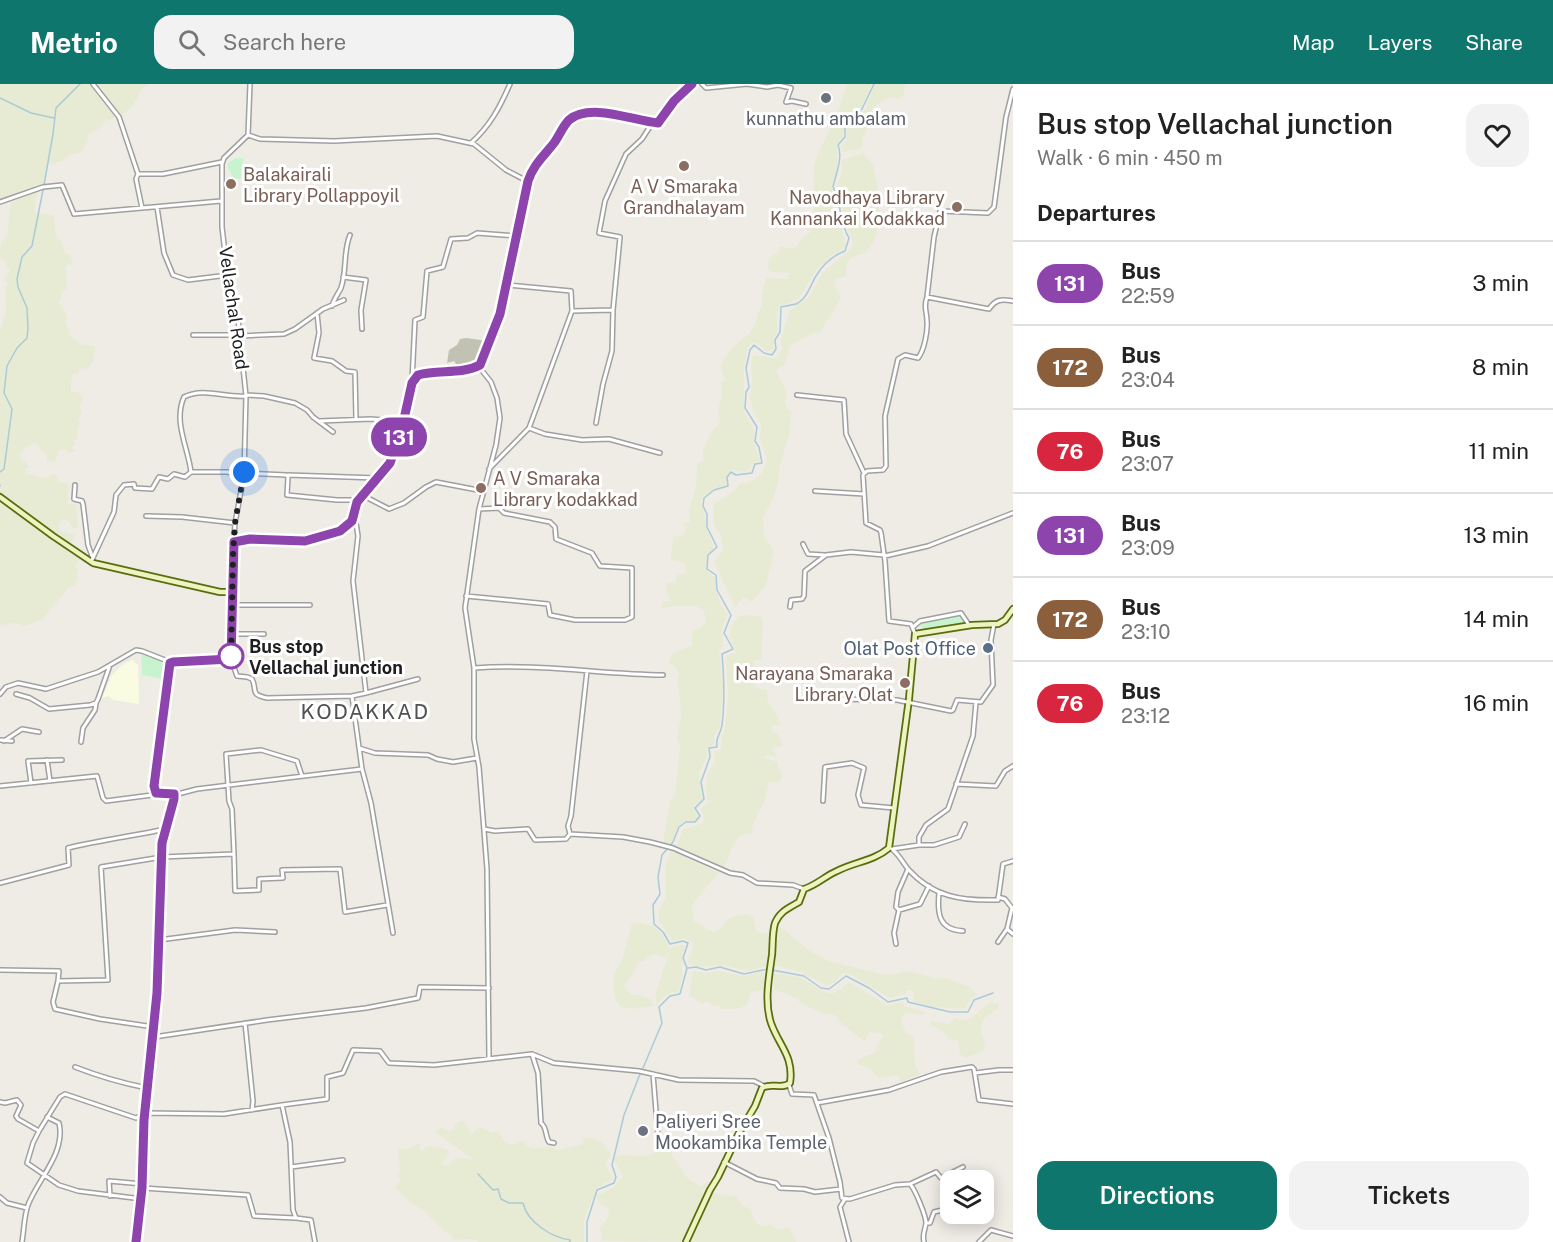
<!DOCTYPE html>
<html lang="en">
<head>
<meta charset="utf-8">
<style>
	body { margin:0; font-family:"Public Sans",sans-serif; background:#f2f2f2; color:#222; height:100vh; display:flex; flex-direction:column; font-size:22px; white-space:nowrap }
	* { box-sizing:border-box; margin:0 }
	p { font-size:20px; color:#767676 }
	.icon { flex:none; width:33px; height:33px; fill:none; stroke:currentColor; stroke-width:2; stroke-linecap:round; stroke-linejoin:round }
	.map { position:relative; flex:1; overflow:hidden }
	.drawer { display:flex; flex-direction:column; background:#fff; width:540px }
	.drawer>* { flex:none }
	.badge { padding:0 12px; border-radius:20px; font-size:21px; line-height:39px }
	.fabs { position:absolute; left:940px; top:1086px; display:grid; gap:12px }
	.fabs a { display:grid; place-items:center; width:54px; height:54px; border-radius:12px; background:#fff; box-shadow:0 3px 15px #0003; font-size:30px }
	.you { position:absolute; width:30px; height:30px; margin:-15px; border:4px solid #fff; border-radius:50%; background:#1a73e8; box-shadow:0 0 0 9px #1a73e833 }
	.map>.badge { position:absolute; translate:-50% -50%; box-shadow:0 0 0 3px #fff }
	h2 { padding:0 24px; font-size:22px; line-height:54px }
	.round { display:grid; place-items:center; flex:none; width:63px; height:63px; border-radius:18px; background:#f2f2f2 }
	.headline { display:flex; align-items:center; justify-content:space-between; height:102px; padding:0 24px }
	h1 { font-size:28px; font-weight:600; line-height:45px }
	.primary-button { display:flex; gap:12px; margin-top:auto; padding:12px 24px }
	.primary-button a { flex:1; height:69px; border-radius:18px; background:#0f766e; color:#fff; font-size:24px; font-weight:600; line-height:69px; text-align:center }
	.primary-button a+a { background:#f2f2f2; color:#222 }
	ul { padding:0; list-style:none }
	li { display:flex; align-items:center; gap:18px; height:84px; padding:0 24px; border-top:2px solid #e0e0e0 }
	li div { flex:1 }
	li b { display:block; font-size:22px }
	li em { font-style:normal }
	li .badge { min-width:66px; font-weight:700; text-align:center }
	header { display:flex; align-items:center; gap:36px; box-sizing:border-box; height:84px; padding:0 30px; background:#0f766e; color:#fff }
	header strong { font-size:28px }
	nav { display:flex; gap:33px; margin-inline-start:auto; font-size:21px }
	.search { width:420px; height:54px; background:#f2f2f2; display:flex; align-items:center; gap:15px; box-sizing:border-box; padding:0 21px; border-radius:18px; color:#767676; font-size:22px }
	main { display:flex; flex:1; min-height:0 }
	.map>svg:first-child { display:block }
</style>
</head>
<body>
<header>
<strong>Metrio</strong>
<div class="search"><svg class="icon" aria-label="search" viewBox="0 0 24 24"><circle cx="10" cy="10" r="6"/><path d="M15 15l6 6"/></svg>Search here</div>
<nav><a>Map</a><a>Layers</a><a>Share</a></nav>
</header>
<main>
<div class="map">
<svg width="1013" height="1158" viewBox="0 0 1013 1158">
	<rect width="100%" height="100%" fill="#efece6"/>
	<!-- education -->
	<path fill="#fafce1" d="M132 576 138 581 139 620 113 616 108 612 102 614 112 591 122 581Z"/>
	<!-- construction -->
	<path fill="#c1c2b2" d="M466 254 488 257 478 277 473 281 456 280 454 277 447 279 449 266 457 261 460 255Z"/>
	<!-- farmland -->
	<path fill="#e8ebd3" d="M0 0H149L143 4 131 24 119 33 115 30 113 35 109 37 107 35 101 43 88 51V57L81 68 69 71 62 77 56 78 54 81 48 78 45 102 0 117Z
		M847 0H872L861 24 845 42 842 55 837 61V88L832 102 846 161 843 166 831 171 817 185 799 215 780 222 777 231V248L774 254V264L772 266 768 268 756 259H751L747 266 744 284V328L754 345V359L760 377 755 378 749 386 745 388 731 386 726 394 727 402 713 405 702 413 701 420 705 432 706 443 713 461V466L707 470 706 485 715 494 716 506 720 520 728 530 722 545 723 562 719 568 723 603 720 643 714 652V661L707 664V672L699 690 702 716 694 721V726L698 733 695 737H686L678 742 672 758 668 762 664 759V752L670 717 675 711 680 662 677 654 681 633 679 605 677 598 679 589 674 582 668 579 672 570 692 561V547L701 544 706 537 704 527 696 522H674L661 525 663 518 670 517 666 505 667 499H675L677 491 686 489 685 479 671 476 673 452 681 453 686 447 683 439 690 438 689 427 696 402 697 380 703 376V367L710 350 721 336 718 329 722 308 721 298 726 295 722 289 721 281 725 273 735 261 750 249 755 240 758 229 762 222V211L766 194 788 195 790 189 771 188 768 184 769 174 779 167V162L794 165 804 152 811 148 798 139 813 136 814 82 818 69 835 36Z
		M875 0H905L904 10 899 15 890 13 878 20 870 28 872 32 867 41 866 50 862 54V61L859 66 843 68 841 62 847 56V44L855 34 865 26Z
		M863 69 873 81 877 99 880 135 874 157 865 169 850 174 846 183V192L835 195V202L840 210V216L820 248 810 250 790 262 785 280 776 286 785 304 787 310 785 318 787 324 791 327V335L789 351 779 385V395L773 415 763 434 764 451 774 468 766 500 760 509 752 518 743 513 735 524 714 478 723 466 721 451 716 446 713 436 714 420 732 409 740 400 752 397 763 388 767 374 760 355 761 340 753 328 750 314 752 297 751 280 753 271 776 274 782 266 781 256 789 227 809 213 822 189 851 165 853 159 847 142 842 123 843 113 837 101 842 87 841 76Z
		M40 106 35 115V129L54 131 56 151 62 159 65 169 70 170 73 180 67 181 66 184 67 205 63 207 59 218 68 233 65 238 69 246V251L80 260 95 262 93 277 88 284 80 285 78 291 73 289 71 298V308H78L83 313 79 323 82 328 78 337 81 340 78 342 77 355 72 357H75L74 362 70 364 75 365 74 368H68L65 365 59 367 54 379 47 377V372L35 359 24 364 23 368 20 369V372L22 377 26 378 29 384 25 385 26 389 44 394 50 392 54 389 61 399H66L68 401V420H76L78 444H73L67 436H62L58 441 60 447 75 451 70 461 53 451 0 412V248L6 227 5 207 8 200 4 195 10 186 6 183 5 177 0 175V164L2 157 7 153 11 118Z
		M0 416 50 453 63 460 82 473 75 483 79 486 76 490 78 493 75 502 69 503 43 535 25 542 15 539 0 541Z
		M752 531 762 533 763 540 761 576H755L754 578 755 586 751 588 752 594 757 604 767 606 768 619 776 629 780 639V641H772V648L778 650 782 658V663L775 664 772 666 776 670V672L765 671V674L778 678V684L780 686 782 692 779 699 769 698 765 716 753 740 752 749 745 750 739 753 731 766 726 780 723 783 677 762 683 745 701 740 704 736V731L700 725 708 719 706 705 707 691 715 677 714 667H719L721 664V655L725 644 728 612 726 571 736 569 730 554 731 543 738 532Z
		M671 766 719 789 696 816 692 824 694 837 713 848 720 845 728 835 735 832 747 830 753 833 757 848 770 849 768 882 748 887 722 881 704 883 691 881 687 877 693 865 692 858 684 854 672 857 659 837V825L665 815 666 809 665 782Z
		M635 838 653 842 662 850 670 865 666 874 654 870 649 872 645 877 639 878 631 893 624 901 631 911H640L652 916 653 922 632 925 621 923 616 917 613 900 614 890 622 876 632 839Z
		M778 841 810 867 829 877 878 889 890 891 906 887 929 892 934 895 945 894 970 903 977 911 971 915 964 925 952 924 931 923 913 917 914 908 911 906H906V910L890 914 850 890 843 889 835 898 827 902 823 900 801 888 773 881Z
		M680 861H685L682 873V894L678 908 675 909 673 908 663 913 656 922V908L671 863Z
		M693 887 709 889 718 887 745 892 764 887 765 905 751 908 747 921 737 925H721L719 922H713L707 917 703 920 696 917 689 911Z
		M773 889 802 894 817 904 829 909H834L841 905 849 898 887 921 903 918 905 922 925 928 924 932 912 929 904 930 901 936 905 947 914 954 915 979 920 990 901 998 898 991 879 994 869 984 857 980V977L863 973 876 968 875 966 883 953 881 949 869 948 865 957 861 955 839 937 837 932 829 930 827 931 806 922 790 911 774 906Z
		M991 918 994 920 999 919V924L984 934 981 943 985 962 983 967 965 974 960 970 958 957 948 955 944 948 931 941 930 937 949 940 955 934 960 936 969 935Z
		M458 1037H464L472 1052 475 1046 481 1043 492 1049 498 1047 505 1058 511 1061 523 1057 526 1061 532 1064 551 1063 558 1066 584 1060 583 1054 590 1053 602 1058 611 1070 605 1081 614 1094 596 1105 584 1137V1158H479L472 1155 453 1156 451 1151 444 1147 424 1127 410 1118 395 1103 401 1095 396 1092 400 1087 398 1065 409 1064 417 1060H420L419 1065 423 1067 425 1063 431 1062 447 1065 449 1070 443 1077 444 1082 449 1080 453 1076 458 1074 474 1076 436 1049 440 1043 451 1048Z
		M657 1063 663 1066 671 1063 673 1066 671 1071 674 1075 678 1078 683 1089 691 1097 701 1102 707 1098 712 1100 703 1107 701 1122 686 1158 602 1157 600 1144 608 1133 609 1126 599 1119 596 1112 614 1103 623 1092 613 1074 620 1071 647 1072 654 1069Z
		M710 1109 736 1112 743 1122 751 1125 755 1138 762 1142 771 1141 777 1145 789 1144 797 1158H688L699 1137Z"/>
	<!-- park -->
	<path fill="#c7f4ce" d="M236 74H243L244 76 242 81 245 94 234 95 228 84V79Z
		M958 530 964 540 926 547 921 542 915 543 920 538Z
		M141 570C158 577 168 574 163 595L142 591Z"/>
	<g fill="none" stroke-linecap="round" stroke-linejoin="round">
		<!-- stream -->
		<path stroke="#aacad8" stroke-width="1.5" d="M0 14 31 29 54 34
			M44 101 53 50 56 24 80 0
			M0 388 4 385 5 378 12 325 4 309 7 282 17 264 27 254 28 244 27 224 18 203 17 195 22 173 32 162 43 106
			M0 401V402
			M688 884 696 883 706 886 720 883 744 890 768 885
			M772 886 804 892 821 904 829 905 846 892 869 904 888 918 907 914 908 918 950 928H968L974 916 993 909
			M643 984 662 939 659 923 670 912 680 910 687 884 683 874 688 859 683 857 670 860 663 848 654 840 653 821 660 810 658 793 662 771 673 758 679 743 686 738H695L700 732 695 724 704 715 701 698 710 673 709 664 717 663C715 653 721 650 722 641 725 617 724 593 722 570L733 565 724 549 731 531 717 506 716 491 707 485 708 471 717 463 707 443V430L703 422 704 414 714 406 728 402 727 393 731 388 736 391 752 389 755 380 762 379 759 363 755 357 757 343 745 324 746 308 749 303 746 284 750 266 754 261 764 269 772 271 776 265 775 256 780 248 781 223C786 222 792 221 796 220 807 215 810 202 816 192 823 180 832 172 845 167L849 154C839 138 842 120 833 103 836 90 843 74 838 61L845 53V43L862 25 874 0
			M478 1090 493 1106 498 1105 501 1115 509 1119H523C527 1138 551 1153 570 1156V1158
			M587 1158V1138L597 1106 614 1099 616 1093 612 1081 624 1031 640 990"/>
		<defs>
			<path id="street" d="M93 0 119 33 138 90H163L222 78
				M702 0 706 4 747 0 767 3 778 1 791 4 786 18 792 17 806 20
				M248 51 260 55 334 57 437 52 474 60 506 86 527 97
				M471 59C490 42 500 23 510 0
				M138 90 136 95 142 124
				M0 118 43 103 62 101 74 130 221 117
				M157 123 164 169 173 191 188 196 228 191
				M343 193 366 196 361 226 362 245
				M507 201 571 207 572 227
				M927 213 989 225C996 215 1001 215 1013 217
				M332 222C334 215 338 210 341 204 347 187 343 167 350 151
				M317 229 319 249 314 274 332 277 346 287 355 288 356 335
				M193 251H240
				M240 252 284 250 295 245 323 225 344 216
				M479 283 491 298 497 314 500 334 496 361 479 425 465 524 474 584V655L479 683 487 785 489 974
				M412 297 415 236 423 233 427 187 443 183 451 155 468 154 477 149 516 152
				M246 311 264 312 295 319 307 326 313 333 333 348
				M797 311 844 316 846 350 864 389
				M319 337 371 335 403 338
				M596 339 603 300 612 267 613 226
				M529 344 545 350 582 356 609 355 660 369
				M489 385 529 344 572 227 613 226 620 153 599 149 605 117 626 70 642 55 653 38
				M244 389 286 391 288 393 287 411 337 416H358
				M244 391 227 388H191C188 363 173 338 184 313 204 303 225 314 246 312
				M288 391 377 394
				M75 401 74 415 82 417 83 420 88 461 92 472
				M815 407 864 410
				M362 411 389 425 404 419 426 403 436 398 483 407
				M146 432 182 433 235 439
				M234 457 235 439 244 391 246 312 238 235 229 203 222 143V80L224 74 248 51 250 0
				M803 460 808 470 824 471
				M885 472 928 462 1013 429
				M91 478 114 428 116 411 124 401 134 400 135 404 152 405 159 393 168 395 174 390 185 393 191 388
				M466 512 548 520 550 531 575 536H625L632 533V484L600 482 592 469 556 455 555 443 550 438 504 429 499 424 479 425
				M232 521H310
				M790 523 791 516 802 515 804 512 805 487 826 471 851 468 884 471
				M913 543 920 537 961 529 969 541
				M232 550H264
				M915 550 911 540 889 537 885 477 881 449 880 446 866 439 863 391 867 387 883 386 886 382 885 332 898 275 905 271 918 274C924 267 928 247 927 237 927 227 923 223 927 213L934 153 940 127 988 129 994 123 1006 33 1013 5
				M231 575 237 592 247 593 252 595C258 607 249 610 267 614L352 612
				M474 584C537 579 600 590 663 591
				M587 587 571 732 568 742 570 750 623 753 650 758 673 764 730 789 743 791 757 799 793 801 804 805
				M812 608 832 615 897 616 951 627 953 626 957 616 981 618 993 601 991 556 994 540
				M366 609 418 595
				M0 610 6 603 18 599 46 605 98 588 136 566 142 567 170 578
				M16 610 30 614 49 625 90 621 96 619 98 615 110 581
				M0 656 12 657
				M4 657 22 645 39 648
				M81 658 83 644 95 626 96 619
				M359 664 375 669 428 671 437 675 453 678 477 674
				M47 676 50 697
				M362 685 371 719 393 849
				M31 699 28 677 62 676
				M956 700 996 702 1005 687 1013 682
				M0 702 97 692 103 714 106 717 152 711 156 709
				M174 711 197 705 362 685 352 612 366 609 353 497 358 452 356 439 352 437
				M823 717 825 683 852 679 864 684 858 711 861 721 894 724
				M484 745 495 747 528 745 535 756 566 755 570 750
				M919 761H934L959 753 965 740
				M892 765 919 761V753L926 741 948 725 973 652 976 618
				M893 766C900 772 903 779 908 785 933 813 961 817 998 816L1003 780 1013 777
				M234 770 235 807 259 806V795L283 794 282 786 340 785 345 828 387 821
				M0 799 69 781 68 764C100 756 133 752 166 745
				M939 809C937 830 939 846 963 847
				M998 813 1005 815 1012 824
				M899 826 920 820 929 802
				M1007 845 1013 850
				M159 856 235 846 275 848
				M998 858 1007 845 1012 824
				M896 860 894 849 899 826 896 823 898 808 908 785
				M0 886 59 887 58 897 108 896 101 783 162 773 234 770 232 725 229 717 226 670 261 666 297 677 302 692
				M58 897 53 918 55 925 100 935 154 943
				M245 939 253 1017 252 1026
				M154 953 267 936 366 924 418 914 420 903 489 904
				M532 970 538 989 541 1039C547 1043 545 1052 549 1058L554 1059
				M75 983C98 992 122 999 147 1004
				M975 989 999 986H1013
				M653 990 658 1052
				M789 1001 792 1010 814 1011 829 1054 840 1098 842 1114 850 1115 895 1101 910 1100C915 1105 926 1132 926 1139 925 1147 922 1150 924 1158
				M0 1018 5 1019 17 1016 21 1021 16 1032 18 1035 39 1047 33 1059 27 1079 59 1101 78 1107 142 1115
				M817 1019 889 1006 941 988 972 983 974 985 979 1016 1013 1020
				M282 1021 327 1015V993L343 989 353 966 380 967 389 979 434 981 532 970 554 979 639 987 679 996 754 997 764 1002
				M39 1047 60 1013 65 1010 136 1034 145 1029 224 1030 282 1021 290 1058 293 1126 296 1134 311 1136 315 1158
				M724 1078 757 1095 776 1099 780 1104 804 1105 815 1108 841 1105
				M291 1083 343 1076
				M910 1100 936 1088 941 1094 963 1083
				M143 1104 248 1111 254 1132 295 1134
				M110 1112 109 1097 143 1100
				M0 1113 7 1119 27 1124
				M845 1115 840 1123 849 1158
				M926 1139H930L934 1128 951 1124
				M22 1158C24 1146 24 1132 28 1121 38 1095 66 1069 59 1039L47 1033
				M979 1158 991 1146 1013 1152"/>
			<path id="secondary" d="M0 413 53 452 93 479 220 508H233
				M136 1158 143 1104 144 1036 157 909 162 759 174 715V710L156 709 154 702 170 579 173 577 231 575 234 457 250 455 305 457 340 447 352 437 357 418 389 379 402 344 412 299 418 291C438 285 461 291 480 281L500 230 528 97C534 80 543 73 554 59 559 52 563 42 569 36 589 18 634 36 658 39L674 17 692 0
				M686 1158 710 1106 718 1093 739 1049 755 1022 762 1004C771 998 782 1006 790 999 794 972 779 962 771 939 764 918 769 893 772 871 773 861 772 849 775 839 780 827 789 824 799 818L804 805C817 801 825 792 837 787 854 778 874 777 889 764L909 615 915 550 972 541 998 540 1005 536 1013 525"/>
		</defs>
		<!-- street casing -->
		<use href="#street" stroke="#a0a0a0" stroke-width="6"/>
		<!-- secondary casing -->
		<use href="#secondary" stroke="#5b6c0f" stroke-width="8"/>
		<!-- street -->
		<use href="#street" stroke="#fff" stroke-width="3"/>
		<!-- secondary -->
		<use href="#secondary" stroke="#edf4bf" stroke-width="4.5"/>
	</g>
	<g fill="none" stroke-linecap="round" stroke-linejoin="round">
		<defs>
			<path id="line" d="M136 1158 142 1104 144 1036 157 909 162 759 174 715V710L156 709 154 702 170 579 173 578 231 575 234 458 250 455 305 457 340 447 352 437 357 418 390 379 402 344 412 299 418 291C438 285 461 291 480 281L500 230 528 97C534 80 543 73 554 59 559 52 563 42 569 36 590 18 634 37 658 39L674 17 692 0"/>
		</defs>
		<!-- line casing -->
		<use href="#line" stroke="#fff" stroke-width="14"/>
		<!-- line -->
		<use href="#line" stroke="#8e44ad" stroke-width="9"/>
		<!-- walk -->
		<path stroke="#1f1f1f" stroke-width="6" stroke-dasharray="0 10.8" d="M231 572V575L233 471 235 439 244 388"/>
	</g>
	<!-- markers -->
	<g fill="#6b7280" stroke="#fff" stroke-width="2">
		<circle cx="826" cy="14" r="6"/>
		<circle cx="643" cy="1047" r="6"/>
	</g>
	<g fill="#8d6e63" stroke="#fff" stroke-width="2">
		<circle cx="684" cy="82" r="6"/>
		<circle cx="231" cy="100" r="6"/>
		<circle cx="957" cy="123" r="6"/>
		<circle cx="481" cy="404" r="6"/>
		<circle cx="905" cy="599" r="6"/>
	</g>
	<circle fill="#5c6f8a" stroke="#fff" stroke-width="2" cx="988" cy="564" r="6"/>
	<circle fill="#fff" stroke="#8e44ad" stroke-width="3" cx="231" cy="572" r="12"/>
	<g text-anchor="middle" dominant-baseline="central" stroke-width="6" stroke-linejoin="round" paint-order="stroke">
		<!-- worship labels -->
		<g font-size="18" fill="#5b616d" stroke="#fff">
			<text x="826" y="34">kunnathu ambalam</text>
			<text x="655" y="1037" text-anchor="start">Paliyeri Sree<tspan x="655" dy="21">Mookambika Temple</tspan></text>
		</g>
		<!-- education labels -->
		<g font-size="18" fill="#785e54" stroke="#fff" text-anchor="start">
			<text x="243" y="90">Balakairali<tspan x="243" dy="21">Library Pollappoyil</tspan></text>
			<text x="684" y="102" text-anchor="middle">A V Smaraka<tspan x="684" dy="21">Grandhalayam</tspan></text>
			<text x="945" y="113" text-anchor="end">Navodhaya Library<tspan x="945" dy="21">Kannankai Kodakkad</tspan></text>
			<text x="493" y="394">A V Smaraka<tspan x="493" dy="21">Library kodakkad</tspan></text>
			<text x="893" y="589" text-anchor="end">Narayana Smaraka<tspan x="893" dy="21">Library Olat</tspan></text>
		</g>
		<!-- street labels -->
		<g font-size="18" fill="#1f1f1f" stroke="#fff">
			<text transform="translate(234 224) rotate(82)">Vellachal Road</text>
		</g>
		<!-- stop labels -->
		<g font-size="18" font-weight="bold" fill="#1f1f1f" stroke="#fff" text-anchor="start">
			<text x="249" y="562">Bus stop<tspan x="249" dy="21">Vellachal junction</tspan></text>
		</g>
		<!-- service labels -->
		<g font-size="18" fill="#4e5e75" stroke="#fff" text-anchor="end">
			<text x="976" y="564">Olat Post Office</text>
		</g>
		<!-- quarter labels -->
		<g font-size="21" letter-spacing="1.5" fill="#525252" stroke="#fff">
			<text x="365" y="627">KODAKKAD</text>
		</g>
	</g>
</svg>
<div class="fabs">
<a><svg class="icon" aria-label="layers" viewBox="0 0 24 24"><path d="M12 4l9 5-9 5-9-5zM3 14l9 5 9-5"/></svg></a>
</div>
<div class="you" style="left:244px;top:388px"></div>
<b class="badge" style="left:399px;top:353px;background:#8e44ad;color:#fff">131</b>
</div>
<section class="drawer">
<div class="headline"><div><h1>Bus stop Vellachal junction</h1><p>Walk · 6 min · 450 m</p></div><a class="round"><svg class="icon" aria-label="heart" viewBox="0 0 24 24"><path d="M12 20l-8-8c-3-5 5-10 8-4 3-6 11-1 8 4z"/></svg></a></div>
<h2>Departures</h2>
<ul>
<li><span class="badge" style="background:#8e44ad;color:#fff">131</span><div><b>Bus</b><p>22:59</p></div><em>3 min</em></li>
<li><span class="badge" style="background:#8b5e3c;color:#fff">172</span><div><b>Bus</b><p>23:04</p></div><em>8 min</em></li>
<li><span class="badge" style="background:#d7263d;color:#fff">76</span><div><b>Bus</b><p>23:07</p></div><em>11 min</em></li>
<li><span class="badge" style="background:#8e44ad;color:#fff">131</span><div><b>Bus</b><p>23:09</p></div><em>13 min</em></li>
<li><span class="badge" style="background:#8b5e3c;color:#fff">172</span><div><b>Bus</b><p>23:10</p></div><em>14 min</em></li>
<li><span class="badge" style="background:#d7263d;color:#fff">76</span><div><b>Bus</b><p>23:12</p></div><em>16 min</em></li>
</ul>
<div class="primary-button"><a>Directions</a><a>Tickets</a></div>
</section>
</main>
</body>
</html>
